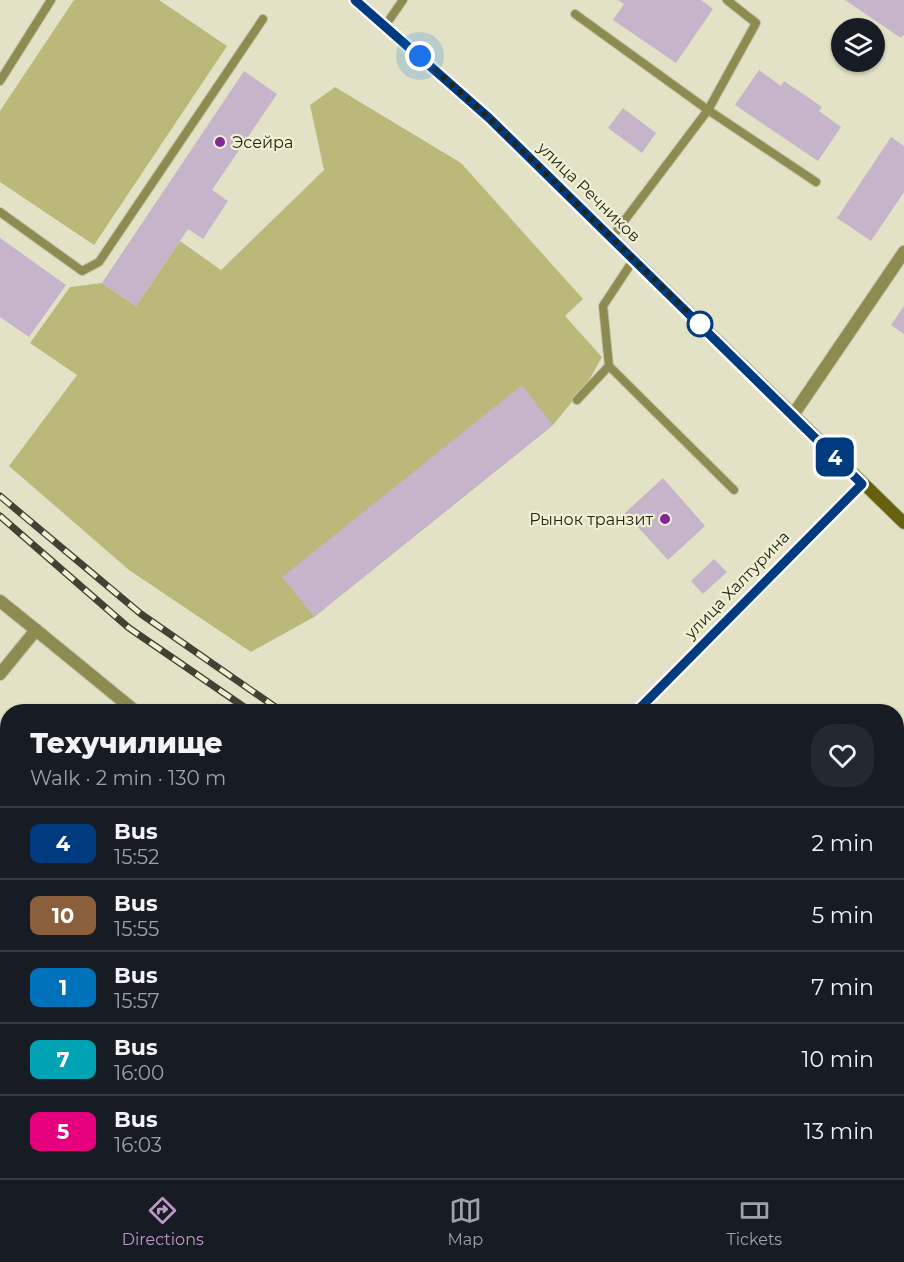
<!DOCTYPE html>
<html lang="en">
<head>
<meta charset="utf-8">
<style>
	body { margin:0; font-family:Montserrat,sans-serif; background:#242831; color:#f1f3f6; height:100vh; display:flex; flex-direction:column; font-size:22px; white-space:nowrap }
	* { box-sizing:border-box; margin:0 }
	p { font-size:20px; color:#9ea1a6 }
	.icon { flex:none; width:33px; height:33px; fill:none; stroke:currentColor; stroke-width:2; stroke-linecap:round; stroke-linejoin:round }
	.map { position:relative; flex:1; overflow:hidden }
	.details { position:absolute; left:0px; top:704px; width:904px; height:476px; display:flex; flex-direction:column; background:#171b24; border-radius:24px 24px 0 0; box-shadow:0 2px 4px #0004 }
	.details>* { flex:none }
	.badge { padding:0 12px; border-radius:9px; font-size:21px; line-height:39px }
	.tools { position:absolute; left:831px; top:18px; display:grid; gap:12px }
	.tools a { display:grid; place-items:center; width:54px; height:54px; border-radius:50%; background:#171b24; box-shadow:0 2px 4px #0004; font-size:30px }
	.you { position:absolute; width:30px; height:30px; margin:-15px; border:4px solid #fff; border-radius:50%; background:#1a73e8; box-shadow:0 0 0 9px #1a73e833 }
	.map>.badge { position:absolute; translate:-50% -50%; box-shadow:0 0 0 3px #fff }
	.round { display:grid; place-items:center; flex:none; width:63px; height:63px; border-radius:24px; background:#242831 }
	.head { display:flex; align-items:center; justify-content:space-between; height:102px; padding:0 30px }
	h1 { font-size:28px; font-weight:800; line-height:45px }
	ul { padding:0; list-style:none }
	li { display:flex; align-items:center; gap:18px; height:72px; padding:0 30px; border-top:2px solid #363941 }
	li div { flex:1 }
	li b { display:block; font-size:22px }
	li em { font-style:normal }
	li .badge { min-width:66px; font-weight:700; text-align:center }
	.tabs { display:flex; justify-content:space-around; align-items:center; height:84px; border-top:2px solid #363941; background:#171b24; font-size:16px; color:#9ea1a6 }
	.tabs a { display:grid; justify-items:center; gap:3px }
	.tabs .on { color:#bf98ca }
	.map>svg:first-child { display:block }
</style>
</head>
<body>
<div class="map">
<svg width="904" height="1178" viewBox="0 0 904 1178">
	<rect width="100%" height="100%" fill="#e3e2c6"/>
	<!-- green -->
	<path fill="#bbb979" d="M74 0H159L227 46 94 245 0 182V111Z
		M335 87 461 163 583 299 565 316 602 357 588 382 553 425 314 617 251 652 129 570 9 466 77 375 30 343 70 287 102 283 136 306 180 241 221 270 324 170 310 105Z"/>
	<!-- building -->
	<path fill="#c6b4ca" d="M618 0H701L713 9 676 63 613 20 624 4Z
		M845 0H904V35L901 38Z
		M759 70 781 86 784 81 822 107 819 111 841 127 818 161 735 105Z
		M244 71 277 94 212 190 228 201 203 239 188 229 136 306 102 283Z
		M623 108 656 133 642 153 608 128Z
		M891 137 904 146V192L871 241 837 218Z
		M0 238 66 285 29 337 0 317Z
		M904 306V334L891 325Z
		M522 385 553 425 314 617 282 577Z
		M663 478 705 526 668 560 625 513Z
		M714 559 727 572 703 594 691 581Z
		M0 735 8 737V905L0 903Z
		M208 1172H238L233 1178H204Z"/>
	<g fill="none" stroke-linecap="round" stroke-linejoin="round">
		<defs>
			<path id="service" d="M575 14 708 110 816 182
				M385 26 403 0
				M0 81 51 0
				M0 212 82 271 99 262 263 19
				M612 237 708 110 756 23 727 0
				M634 259 603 306 609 366 734 490
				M577 400 609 366
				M897 825 904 811"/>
			<path id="minor" d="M793 415 904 252
				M0 601 36 630
				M250 1178 255 1172
				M503 1178 510 1172
				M865 1178 867 1172"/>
			<path id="tertiary" d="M0 674 36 630 135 711
				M897 1119 904 1123"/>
			<path id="secondary" d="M355 0 489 118 904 523
				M637 711 862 484
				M0 979 8 980"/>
		</defs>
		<!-- service casing -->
		<use href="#service" stroke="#c1c0a7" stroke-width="10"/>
		<!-- minor casing -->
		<use href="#minor" stroke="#c1c0a7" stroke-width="14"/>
		<!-- tertiary casing -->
		<use href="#tertiary" stroke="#c1c0a7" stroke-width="14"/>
		<!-- secondary casing -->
		<use href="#secondary" stroke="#c1c0a7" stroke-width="14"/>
		<!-- service -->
		<use href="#service" stroke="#8d8b50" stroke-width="8"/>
		<!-- minor -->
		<use href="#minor" stroke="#8d8b50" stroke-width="12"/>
		<!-- tertiary -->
		<use href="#tertiary" stroke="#8d8b50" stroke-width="12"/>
		<!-- secondary -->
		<use href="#secondary" stroke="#65610f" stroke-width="12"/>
		<defs>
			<path id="rail" d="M0 496 141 614 281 711
				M0 516 129 628 250 711
				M897 941 904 943
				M897 957 904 959"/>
		</defs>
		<!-- rail casing -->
		<use href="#rail" stroke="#424234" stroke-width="7"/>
		<!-- rail -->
		<use href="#rail" stroke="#f0f0d3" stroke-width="4.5" stroke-dasharray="14" stroke-linecap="butt"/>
	</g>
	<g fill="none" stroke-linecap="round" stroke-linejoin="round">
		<defs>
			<path id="line" d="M355 0 489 118 862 484 637 711"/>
		</defs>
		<!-- line casing -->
		<use href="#line" stroke="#fff" stroke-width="14"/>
		<!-- line -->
		<use href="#line" stroke="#003b80" stroke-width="9"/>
		<!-- walk -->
		<path stroke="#242419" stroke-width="6" stroke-dasharray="0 10.8" d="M420 56 489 118 700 324"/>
	</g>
	<!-- markers -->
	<g fill="#822895" stroke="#f0f0d3" stroke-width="2">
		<circle cx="220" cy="142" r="6"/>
		<circle cx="665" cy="519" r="6"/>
	</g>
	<circle fill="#fff" stroke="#003b80" stroke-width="3" cx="700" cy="324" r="12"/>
	<g text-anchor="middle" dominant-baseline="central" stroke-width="4.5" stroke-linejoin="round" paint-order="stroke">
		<!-- poi labels -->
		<g font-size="16" fill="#242419" stroke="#f0f0d3" text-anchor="start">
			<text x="232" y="142">Эсейра</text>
			<text x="653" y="519" text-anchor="end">Рынок транзит</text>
		</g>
		<!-- street labels -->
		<g font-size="16" fill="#242419" stroke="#f0f0d3">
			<text transform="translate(589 192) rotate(44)">улица Речников</text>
			<text transform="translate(737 585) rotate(-46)">улица Халтурина</text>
		</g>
	</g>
</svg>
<div class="tools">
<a><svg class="icon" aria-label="layers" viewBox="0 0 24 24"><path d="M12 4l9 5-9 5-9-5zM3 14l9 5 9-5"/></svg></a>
</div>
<div class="you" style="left:420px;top:56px"></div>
<b class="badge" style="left:835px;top:457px;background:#003b80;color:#fff">4</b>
<section class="details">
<div class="head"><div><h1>Техучилище</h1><p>Walk · 2 min · 130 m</p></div><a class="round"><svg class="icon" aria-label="heart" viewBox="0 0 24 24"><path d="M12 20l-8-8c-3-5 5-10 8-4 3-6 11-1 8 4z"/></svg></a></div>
<ul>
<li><span class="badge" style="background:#003b80;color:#fff">4</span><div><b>Bus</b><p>15:52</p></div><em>2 min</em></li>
<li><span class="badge" style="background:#8b5e3c;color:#fff">10</span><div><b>Bus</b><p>15:55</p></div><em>5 min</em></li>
<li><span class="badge" style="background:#0072bc;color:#fff">1</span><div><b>Bus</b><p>15:57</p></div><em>7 min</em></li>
<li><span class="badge" style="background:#00a3b4;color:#fff">7</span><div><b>Bus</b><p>16:00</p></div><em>10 min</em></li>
<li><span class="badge" style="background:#e6007e;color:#fff">5</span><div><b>Bus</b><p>16:03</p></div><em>13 min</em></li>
</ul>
</section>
</div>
<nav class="tabs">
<a class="on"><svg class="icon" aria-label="directions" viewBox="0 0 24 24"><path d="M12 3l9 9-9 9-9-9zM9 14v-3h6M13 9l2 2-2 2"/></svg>Directions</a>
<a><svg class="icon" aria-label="map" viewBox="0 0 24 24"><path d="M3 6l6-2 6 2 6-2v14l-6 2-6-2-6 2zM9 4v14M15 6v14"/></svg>Map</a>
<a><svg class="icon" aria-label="tickets" viewBox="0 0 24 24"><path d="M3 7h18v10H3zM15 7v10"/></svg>Tickets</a>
</nav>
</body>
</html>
